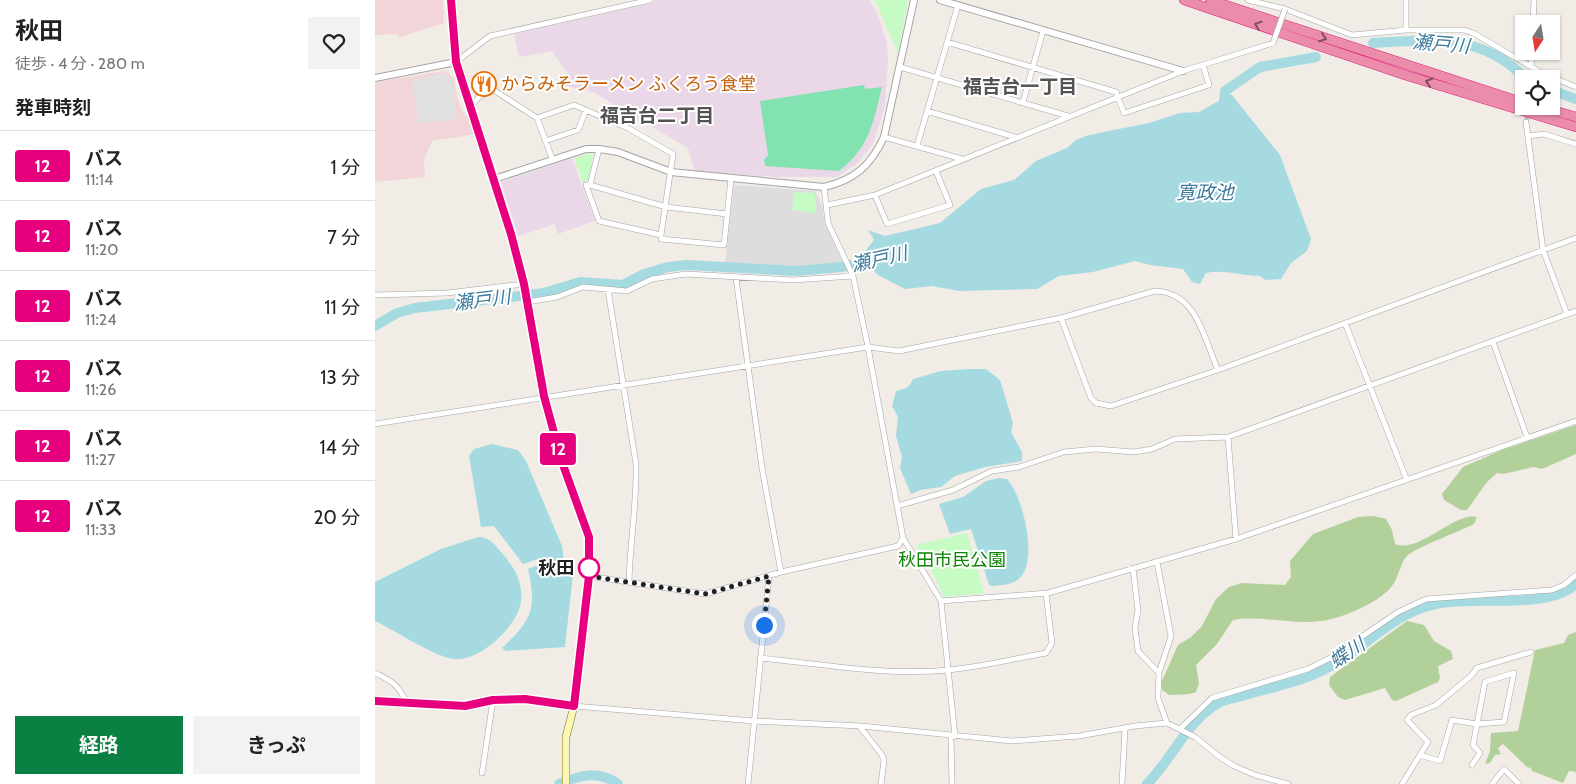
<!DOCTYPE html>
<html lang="ja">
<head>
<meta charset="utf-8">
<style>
	body { margin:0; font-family:Cabin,"Noto Sans JP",sans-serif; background:#f2f2f2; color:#222; height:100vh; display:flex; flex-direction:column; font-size:19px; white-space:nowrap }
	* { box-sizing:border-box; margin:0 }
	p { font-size:16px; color:#767676 }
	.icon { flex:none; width:28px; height:28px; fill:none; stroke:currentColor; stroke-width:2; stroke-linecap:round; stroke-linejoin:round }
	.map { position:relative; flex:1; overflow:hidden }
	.sheet { display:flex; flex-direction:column; background:#fff; width:375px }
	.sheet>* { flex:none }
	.badge { padding:0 10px; border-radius:4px; font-size:18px; line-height:32px }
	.needle { width:32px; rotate:192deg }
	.buttons { position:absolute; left:1140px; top:15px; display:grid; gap:10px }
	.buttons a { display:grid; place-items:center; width:45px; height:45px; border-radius:0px; background:#fff; box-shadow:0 1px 4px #0004; font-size:25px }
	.you { position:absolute; width:25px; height:25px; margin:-12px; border:4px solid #fff; border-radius:50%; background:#1a73e8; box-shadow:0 0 0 8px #1a73e833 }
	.map>.badge { position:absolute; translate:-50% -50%; box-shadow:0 0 0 2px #fff }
	h2 { padding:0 15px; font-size:19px; line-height:45px }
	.round { display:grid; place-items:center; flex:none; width:52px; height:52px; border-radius:0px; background:#f2f2f2 }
	.summary { display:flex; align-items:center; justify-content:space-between; height:85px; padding:0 15px }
	h1 { font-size:24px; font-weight:700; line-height:38px }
	.primary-button { display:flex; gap:10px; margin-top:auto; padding:10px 15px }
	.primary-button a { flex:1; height:58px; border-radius:0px; background:#0b8043; color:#fff; font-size:20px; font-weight:700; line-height:58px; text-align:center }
	.primary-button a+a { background:#f2f2f2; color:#222 }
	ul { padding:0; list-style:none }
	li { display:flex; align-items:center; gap:15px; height:70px; padding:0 15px; border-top:1px solid #e0e0e0 }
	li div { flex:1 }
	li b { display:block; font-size:19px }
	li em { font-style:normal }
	li .badge { min-width:55px; font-weight:700; text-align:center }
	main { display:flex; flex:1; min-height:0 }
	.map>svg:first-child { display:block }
</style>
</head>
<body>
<main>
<section class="sheet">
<div class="summary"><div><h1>秋田</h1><p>徒歩 · 4 分 · 280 m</p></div><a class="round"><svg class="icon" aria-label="heart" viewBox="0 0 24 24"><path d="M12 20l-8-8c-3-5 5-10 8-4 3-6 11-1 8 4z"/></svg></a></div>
<h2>発車時刻</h2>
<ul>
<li><span class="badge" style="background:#e6007e;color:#fff">12</span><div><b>バス</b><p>11:14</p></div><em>1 分</em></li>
<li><span class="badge" style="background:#e6007e;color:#fff">12</span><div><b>バス</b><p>11:20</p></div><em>7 分</em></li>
<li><span class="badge" style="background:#e6007e;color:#fff">12</span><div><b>バス</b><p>11:24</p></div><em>11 分</em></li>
<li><span class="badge" style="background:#e6007e;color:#fff">12</span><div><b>バス</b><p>11:26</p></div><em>13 分</em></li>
<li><span class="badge" style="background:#e6007e;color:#fff">12</span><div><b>バス</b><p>11:27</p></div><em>14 分</em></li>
<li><span class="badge" style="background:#e6007e;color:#fff">12</span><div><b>バス</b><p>11:33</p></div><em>20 分</em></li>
</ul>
<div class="primary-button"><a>経路</a><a>きっぷ</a></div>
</section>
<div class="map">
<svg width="1201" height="784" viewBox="0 0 1201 784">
	<rect width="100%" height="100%" fill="#f1ece6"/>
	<!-- residential -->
	<path fill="#dedddd" d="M359 185 440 191 447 205 450 225 468 263 400 268 350 263Z"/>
	<!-- commercial -->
	<path fill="#f2d5d8" d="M0 0H68L69 23 25 37 22 34 0 35Z
		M70 71 79 78 82 97 87 111 94 118 100 134 57 141 49 159 50 177 0 182V82Z"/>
	<!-- industrial -->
	<path fill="#ead8e9" d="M280 0H494L502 12 512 43 513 62 510 106 498 144 483 163 462 177H400L320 171 313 148 218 92 187 85 194 76 177 51 144 57 139 34 277 3Z
		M197 158 220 221 183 234 180 224 143 236 126 182Z"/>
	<!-- forest -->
	<path fill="#b2d19a" d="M1201 425V454L1167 469 1159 467 1128 474 1122 473 1112 482 1092 510H1086L1069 500 1067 494 1088 467 1127 450Z
		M999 516 1011 519 1017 530 1020 544C1044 554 1080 511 1102 517L1099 524C1085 531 1043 547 1033 555 1026 561 1024 575 1019 583 1009 601 966 619 946 621 916 625 887 615 858 620L842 644 821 665 824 683 821 692C813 696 803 694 794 695L787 690 786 683 803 645 816 637 827 626 841 599 854 587 867 583 910 585 916 577 915 561 938 534 983 517Z
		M1032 621 1049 625 1059 641 1076 651 1078 659 1063 666 1065 678 1063 682 1021 701 1017 700 1010 688 970 700 963 697 954 685 955 677Z
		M1201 632V772L1194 771 1188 783 1157 771 1156 768 1152 767 1128 744 1123 748 1126 754 1120 755 1115 763 1110 764 1115 751 1116 733 1143 731 1160 650 1189 643 1193 635Z"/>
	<!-- park -->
	<path fill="#c6fbc3" d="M500 0H533L523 53Z
		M216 153 218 155 214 181 208 182 199 158Z
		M419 192 440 193 441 213 417 210Z
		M592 533 609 593 569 597 551 558 541 545Z"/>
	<!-- pitch -->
	<path fill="#82e2b0" d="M489 85 490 89 507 87C498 123 495 147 464 171L390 166 389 160 393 155 385 101Z"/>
	<!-- parking -->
	<path fill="#e0e0e0" d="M70 73 77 81 82 120 44 123 37 80Z"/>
	<!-- water -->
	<path fill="#a5dae0" d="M856 94 905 155 936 239 932 251 916 263 906 279 890 280 885 276C866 276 849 269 831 273L825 284 817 282 808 269 775 265 760 261 718 272 684 276 662 289 584 291 557 286 530 289 503 275 489 261 488 254 499 240 493 230 510 236 565 223 606 189 639 180 661 161 692 148 701 140 714 135 774 123 805 113 824 112Z
		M593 369H611L625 380 638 423 636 432 647 452V461L610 467 580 476 566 487 545 490 536 494 525 468 527 457 521 436 523 417 517 406 521 391C530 389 534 388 538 379L566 371Z
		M117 444 143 450 151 461 187 546 189 562 163 559 148 564 119 526 106 527 94 456 99 449Z
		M624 478 632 479C648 496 664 561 644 579 637 585 626 585 618 586L614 585 596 529 575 534 564 504 588 497 611 481Z
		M103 537C115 537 119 544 127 553 139 567 148 581 146 601 144 625 104 663 79 659 57 656 22 631 0 621V582L66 549Z
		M164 565 187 568 198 574 190 647 131 651 127 648C157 620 162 609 153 569Z"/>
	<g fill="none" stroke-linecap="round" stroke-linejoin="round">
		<!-- river -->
		<path stroke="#a5dae0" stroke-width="10" d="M998 43C1039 41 1082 35 1120 55 1132 61 1142 72 1154 79
			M1176 90 1201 99
			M848 111 850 91 885 67 941 57
			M0 326 22 313 40 308 169 293 205 282 248 285 269 274 293 267 312 265 421 271 467 267 502 259
			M184 784C205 775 223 770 243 784
			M772 784C797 759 813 719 845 702 852 699 860 698 867 696 896 687 928 682 954 667 990 648 1019 612 1061 604 1101 595 1171 611 1201 584"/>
		<!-- minor-tunnel -->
		<path stroke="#c7c3be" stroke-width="5" stroke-dasharray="5 2.5" stroke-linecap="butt" d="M1151 122 1155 106"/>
		<defs>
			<path id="minor" d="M873 0 910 9 977 35 1031 30V0
				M1158 24 1159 0
				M1031 30H1089L1098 33 1167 73 1201 87
				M572 42 741 92 749 113 834 85 828 65
				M81 62 115 36 275 0
				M1156 66 1157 51
				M525 67 693 116
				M648 102 668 31
				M96 107 103 98 117 89 162 118 199 105 253 128 298 154 286 235
				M552 111 640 137
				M162 118 177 158
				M1151 122 1168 250 1192 314
				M1153 136 1169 134 1201 144
				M509 137 587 159
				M170 141 203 130 211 110
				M542 146 583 5
				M224 149 215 185H211L224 221 286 235V239L349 245 356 179
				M215 185 291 207 352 214
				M449 187 453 223 478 276 493 347 528 538 566 601 580 736 576 737 577 784
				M500 195 512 224 575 205 561 171
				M452 205 500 195 808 71 898 43
				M361 278 387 468 406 572
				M233 290 261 464C262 503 255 543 254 582
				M0 295 72 293 149 284
				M152 302 182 297 208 287 252 291 277 279 311 274 418 280 478 276
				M686 318 716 398 721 403 736 406 843 370 1201 238
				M970 323 1031 478
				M1118 342 1152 437
				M0 424 493 347 524 351 686 318 780 291C822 292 829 339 843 370
				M853 437 861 539
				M522 506 578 490 617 471 644 467 689 452 721 449 759 452 777 449 800 439 853 437 1201 311
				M782 562 796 636 784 673 783 698 792 723
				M758 568 763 610 760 628 763 651 784 673
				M214 576 330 594 406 572 523 546 528 538
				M566 601 673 593 861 539 1201 421
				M385 658C447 664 511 676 573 670 605 667 638 659 671 653L677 643 671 594
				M0 673C17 681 25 686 32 704
				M199 706 379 721 486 726 637 741 704 736 760 726 792 723 820 737 846 758 859 766 880 775 913 784
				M485 727 507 755 509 760 506 784
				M806 728 837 698 933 669 957 657 1023 612 1051 599 1177 590 1189 585 1201 575
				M1045 755 1065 761 1077 720 1102 724 1129 722 1139 673 1110 682 1098 745 1105 753 1097 765
				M107 773 118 700
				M373 784 394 576
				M747 784 750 728
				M1027 784 1053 742 1032 720 1036 715 1061 705 1096 676 1102 668 1156 652
				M1117 784 1129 769 1144 784"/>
			<path id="tertiary" d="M565 0 808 71
				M0 78 81 62
				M119 179 211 149H224L243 152 296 172 449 187C480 180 496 165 509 137L539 0
				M0 701 89 706 118 700 151 699 199 706"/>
			<path id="secondary" d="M76 0 81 62 136 234 149 284 169 396 187 462 213 537 215 558 211 610 199 706 191 737V784"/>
			<path id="motorway" d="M809 0 1030 75 1201 127
				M835 0 1149 103
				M1162 106 1201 117"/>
		</defs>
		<!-- minor casing -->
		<use href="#minor" stroke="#a4a4a4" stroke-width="6"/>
		<!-- tertiary casing -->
		<use href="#tertiary" stroke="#a4a4a4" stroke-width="8"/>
		<!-- secondary casing -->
		<use href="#secondary" stroke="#7d7a01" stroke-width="8"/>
		<!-- motorway casing -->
		<use href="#motorway" stroke="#e1217d" stroke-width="10"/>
		<!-- minor -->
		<use href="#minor" stroke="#fff" stroke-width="5"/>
		<!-- tertiary -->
		<use href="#tertiary" stroke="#fff" stroke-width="6"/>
		<!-- secondary -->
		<use href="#secondary" stroke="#fcf6b9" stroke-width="7"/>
		<!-- motorway -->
		<use href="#motorway" stroke="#ea8caa" stroke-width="9"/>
		<defs>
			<path id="minor-bridge" d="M898 43 910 9"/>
		</defs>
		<!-- minor-bridge casing -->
		<use href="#minor-bridge" stroke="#a4a4a4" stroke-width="6" stroke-linecap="butt"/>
		<!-- minor-bridge -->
		<use href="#minor-bridge" stroke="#fff" stroke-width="5"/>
	</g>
	<!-- one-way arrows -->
	<defs><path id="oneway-chevron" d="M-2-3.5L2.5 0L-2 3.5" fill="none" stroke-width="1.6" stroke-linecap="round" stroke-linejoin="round" transform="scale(1.25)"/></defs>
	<g stroke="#7b515e">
		<use href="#oneway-chevron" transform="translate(883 25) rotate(-161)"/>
		<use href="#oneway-chevron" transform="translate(948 38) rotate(18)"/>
		<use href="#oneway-chevron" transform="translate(1054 82) rotate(-163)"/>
	</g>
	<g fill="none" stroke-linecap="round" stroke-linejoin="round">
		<defs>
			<path id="line" d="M0 701 90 706 118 700 150 699 199 706 214 576V537L187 462 169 396 149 284 136 234 81 62 76 0"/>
		</defs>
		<!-- line casing -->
		<use href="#line" stroke="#fff" stroke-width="11"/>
		<!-- line -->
		<use href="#line" stroke="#e6007e" stroke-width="8"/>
		<!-- walk -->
		<path stroke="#202020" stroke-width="5" stroke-dasharray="0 9" d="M214 568V576L330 594 394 576 389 625"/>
	</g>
	<!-- icons -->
	<defs>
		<symbol id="restaurant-ring" viewBox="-11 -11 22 22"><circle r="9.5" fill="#fff" stroke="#e8710a" stroke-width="1.5"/><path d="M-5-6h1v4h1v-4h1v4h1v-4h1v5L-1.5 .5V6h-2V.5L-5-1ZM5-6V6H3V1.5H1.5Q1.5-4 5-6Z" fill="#e8710a"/></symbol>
	</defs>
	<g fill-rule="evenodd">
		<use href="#restaurant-ring" x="95" y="70" width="28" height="28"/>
	</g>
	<!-- markers -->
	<circle fill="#fff" stroke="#e6007e" stroke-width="2.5" cx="214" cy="568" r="10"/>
	<g text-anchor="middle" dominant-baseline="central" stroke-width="4" stroke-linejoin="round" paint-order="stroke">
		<!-- food labels -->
		<g font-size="18" fill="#c56008" stroke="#fff" text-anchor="start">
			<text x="126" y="84">からみそラーメン ふくろう食堂</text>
		</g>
		<!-- park labels -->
		<g font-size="18" fill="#0e8408" stroke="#fff">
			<text x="577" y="560">秋田市民公園</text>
		</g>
		<!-- stop labels -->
		<g font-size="18" font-weight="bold" fill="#202020" stroke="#fff" text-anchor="end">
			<text x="199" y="568">秋田</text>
		</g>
		<!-- water labels -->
		<g font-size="19" font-style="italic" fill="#407a9c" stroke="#fff">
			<text transform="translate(1066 44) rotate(5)">瀬戸川</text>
			<text x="830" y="192">寛政池</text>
			<text transform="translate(504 259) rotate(-13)">瀬戸川</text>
			<text transform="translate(107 300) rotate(-7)">瀬戸川</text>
			<text transform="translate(972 653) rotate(-34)">蝶川</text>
		</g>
		<!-- neighbourhood labels -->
		<g font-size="19" font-weight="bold" fill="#535353" stroke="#fff">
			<text x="645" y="86">福吉台一丁目</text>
			<text x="282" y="115">福吉台二丁目</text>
		</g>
	</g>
</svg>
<div class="buttons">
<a><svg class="needle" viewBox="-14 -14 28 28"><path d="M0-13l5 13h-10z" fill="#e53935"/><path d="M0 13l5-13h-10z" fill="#767676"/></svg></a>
<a><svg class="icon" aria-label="locate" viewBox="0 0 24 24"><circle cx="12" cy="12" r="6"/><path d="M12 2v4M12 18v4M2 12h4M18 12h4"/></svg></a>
</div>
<div class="you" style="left:389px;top:625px"></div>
<b class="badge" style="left:183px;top:449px;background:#e6007e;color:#fff">12</b>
</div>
</main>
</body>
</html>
